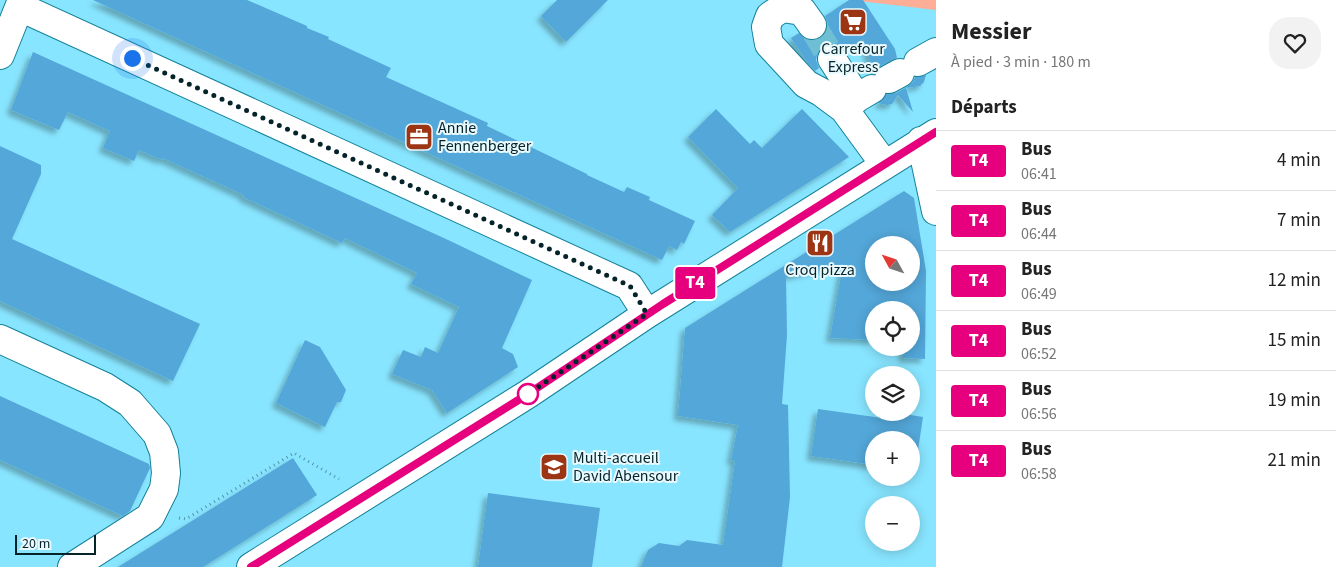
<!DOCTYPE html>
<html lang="fr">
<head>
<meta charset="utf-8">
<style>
	body { margin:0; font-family:"Source Sans 3",sans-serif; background:#f2f2f2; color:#222; height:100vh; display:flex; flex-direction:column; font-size:19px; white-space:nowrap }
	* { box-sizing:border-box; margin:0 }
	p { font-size:16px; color:#767676 }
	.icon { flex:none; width:28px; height:28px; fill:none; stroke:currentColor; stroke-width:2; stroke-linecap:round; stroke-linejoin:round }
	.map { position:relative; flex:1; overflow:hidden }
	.side { display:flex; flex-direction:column; background:#fff; width:400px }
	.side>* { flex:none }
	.badge { padding:0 10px; border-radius:4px; font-size:18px; line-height:32px }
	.needle { width:32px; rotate:310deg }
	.buttons { position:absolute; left:865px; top:236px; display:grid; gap:10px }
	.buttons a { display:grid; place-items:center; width:55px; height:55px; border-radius:50%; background:#fff; box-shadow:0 2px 12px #0003; font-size:25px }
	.scale { position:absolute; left:15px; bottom:12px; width:81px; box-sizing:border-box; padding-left:5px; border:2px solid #04232a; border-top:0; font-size:14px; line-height:18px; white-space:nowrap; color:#04232a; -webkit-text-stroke:4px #e9faff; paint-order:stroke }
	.you { position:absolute; width:25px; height:25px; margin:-12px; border:4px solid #fff; border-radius:50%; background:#1a73e8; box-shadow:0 0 0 8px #1a73e833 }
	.map>.badge { position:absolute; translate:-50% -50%; box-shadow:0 0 0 2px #fff }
	h2 { padding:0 15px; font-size:19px; line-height:45px }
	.round { display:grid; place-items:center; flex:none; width:52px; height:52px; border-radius:20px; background:#f2f2f2 }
	.overview { display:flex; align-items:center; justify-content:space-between; height:85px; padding:0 15px }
	h1 { font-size:24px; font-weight:700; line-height:38px }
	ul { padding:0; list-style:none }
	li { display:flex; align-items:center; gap:15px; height:60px; padding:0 15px; border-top:1px solid #e0e0e0 }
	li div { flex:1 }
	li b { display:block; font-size:19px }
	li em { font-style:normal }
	li .badge { min-width:55px; font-weight:700; text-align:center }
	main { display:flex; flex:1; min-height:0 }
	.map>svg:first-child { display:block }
</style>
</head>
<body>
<main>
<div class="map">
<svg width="936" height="567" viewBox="0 0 936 567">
	<defs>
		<filter id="shadow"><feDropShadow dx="-4.5" dy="4.5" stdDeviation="2.5" flood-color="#0004"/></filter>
	</defs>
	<rect width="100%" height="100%" fill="#88e5ff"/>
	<!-- green -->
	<path fill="#feae96" d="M847 0H936V10L851 0Z"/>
	<!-- building -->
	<path fill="#52a7d9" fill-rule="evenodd" filter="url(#shadow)" d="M93 0H247L307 26V28L329 37 328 39 391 68 386 77 488 123 487 126 587 174V175L624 192 627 187 650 197 649 200 695 221 684 244 681 242 677 250 669 246 662 260Z
		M557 0H608L566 42 541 16Z
		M849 0H863L895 49 897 58 882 65 877 70 871 63 863 39 845 51 839 45 831 43 823 46 818 51 816 60 819 68 815 71 807 62 791 38 799 33 806 39 813 41 821 38 826 31 828 24 825 16Z
		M33 52 446 239 532 280 502 348 513 354 518 367 447 413 432 390 392 374 403 350 421 357 425 347 438 353 459 307 411 284 417 273 345 238 342 243 243 197 244 195 163 158 162 160 139 150 134 161 103 148 110 131 68 112 59 130 11 110Z
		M926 75 924 82 920 86 906 88 913 112 898 95 892 104 887 105 878 103 886 94 896 93 907 87 913 82 915 77Z
		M716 109 750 144 754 140 762 148 802 109 849 157 730 232 712 215 738 188 688 137Z
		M0 146 41 165V174L12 239 200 324 173 381 0 301Z
		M904 191 914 198 926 271 925 359 903 358V348H911V310H874V340L830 338 843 264 786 277 787 335 782 404 788 405 790 497 782 567H641L648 550 659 543 679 546 687 540 723 545 735 461 731 460 738 425 678 416 685 328ZM874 245H911V282H874Z
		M305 340 320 347 346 390 341 402H337L325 427 276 403Z
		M0 396 149 464 150 468 130 511 123 516 0 460Z
		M818 409 896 420 898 413 923 417 915 470H911V440H874V465L811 456Z
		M293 458 317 495 203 567H118Z
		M488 493 600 508 592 567H478Z"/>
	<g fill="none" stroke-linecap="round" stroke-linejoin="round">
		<!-- minor-tunnel -->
		<path stroke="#6ebed4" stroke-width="28" stroke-dasharray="28 14" stroke-linecap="butt" d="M812 25 832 59"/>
		<defs>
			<path id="minor" d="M20 7 629 286 647 314
				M812 25 802 11 782 8 770 16 766 27 769 44 806 84 821 92 844 109
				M0 55 22 0
				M832 59 857 98
				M918 62 936 52
				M889 79 900 73
				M872 89 857 98 844 109 885 165
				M921 141 936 211
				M0 339 105 387 130 403 157 434 164 452 166 473 164 489 150 517 72 567
				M251 567 528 394 647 314 936 133"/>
		</defs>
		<!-- minor casing -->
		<use href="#minor" stroke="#148198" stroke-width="30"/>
		<!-- path -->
		<path stroke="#5194a6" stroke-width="3" stroke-dasharray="1 4" stroke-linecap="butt" d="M179 518 186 519 294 453 339 479"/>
		<!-- minor -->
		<use href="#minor" stroke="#fff" stroke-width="28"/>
	</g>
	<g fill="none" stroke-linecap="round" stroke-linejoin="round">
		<defs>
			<path id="line" d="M251 567 528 394 663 304 936 132"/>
		</defs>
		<!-- line casing -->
		<use href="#line" stroke="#fff" stroke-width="11"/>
		<!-- line -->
		<use href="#line" stroke="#e6007e" stroke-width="8"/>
		<!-- walk -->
		<path stroke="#04232a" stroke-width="5" stroke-dasharray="0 9" d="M132 58 630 286 647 314 528 394"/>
	</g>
	<!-- icons -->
	<defs>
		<symbol id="supermarket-square" viewBox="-11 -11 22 22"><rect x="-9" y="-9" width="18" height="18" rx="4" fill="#9c3514" stroke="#e9faff"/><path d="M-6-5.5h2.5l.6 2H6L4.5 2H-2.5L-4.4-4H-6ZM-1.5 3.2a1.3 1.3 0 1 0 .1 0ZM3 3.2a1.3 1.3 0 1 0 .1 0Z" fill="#fff"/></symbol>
		<symbol id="office-square" viewBox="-11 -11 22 22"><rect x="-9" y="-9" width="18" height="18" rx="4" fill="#9c3514" stroke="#e9faff"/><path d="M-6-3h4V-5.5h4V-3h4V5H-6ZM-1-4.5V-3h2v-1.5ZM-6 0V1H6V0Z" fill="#fff"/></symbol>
		<symbol id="restaurant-square" viewBox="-11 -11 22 22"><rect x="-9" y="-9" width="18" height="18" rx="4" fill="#9c3514" stroke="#e9faff"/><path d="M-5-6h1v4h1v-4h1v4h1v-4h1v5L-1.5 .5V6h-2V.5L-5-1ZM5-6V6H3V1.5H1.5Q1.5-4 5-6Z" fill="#fff"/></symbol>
		<symbol id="school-square" viewBox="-11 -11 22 22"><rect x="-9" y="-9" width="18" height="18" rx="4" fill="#9c3514" stroke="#e9faff"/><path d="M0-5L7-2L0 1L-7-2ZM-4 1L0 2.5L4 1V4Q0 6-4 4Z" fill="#fff"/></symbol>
	</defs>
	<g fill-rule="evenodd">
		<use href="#supermarket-square" x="837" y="6" width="32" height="32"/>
		<use href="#office-square" x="403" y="121" width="32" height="32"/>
		<use href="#restaurant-square" x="804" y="227" width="32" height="32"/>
		<use href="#school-square" x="538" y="451" width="32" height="32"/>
	</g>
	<!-- markers -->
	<circle fill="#fff" stroke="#e6007e" stroke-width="2.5" cx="528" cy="394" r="10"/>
	<g text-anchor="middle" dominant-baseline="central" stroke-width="4" stroke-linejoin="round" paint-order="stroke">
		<!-- poi labels -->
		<g font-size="16" fill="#04232a" stroke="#e9faff">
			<text x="853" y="49">Carrefour<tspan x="853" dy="18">Express</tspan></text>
			<text x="438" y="128" text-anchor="start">Annie<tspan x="438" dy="18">Fennenberger</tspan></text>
			<text x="820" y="270">Croq pizza</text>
			<text x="573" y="458" text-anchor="start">Multi-accueil<tspan x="573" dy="18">David Abensour</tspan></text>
		</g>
	</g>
</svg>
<div class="buttons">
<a><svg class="needle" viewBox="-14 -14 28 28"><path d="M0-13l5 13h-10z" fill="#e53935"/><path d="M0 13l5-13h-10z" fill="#767676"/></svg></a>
<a><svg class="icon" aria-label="locate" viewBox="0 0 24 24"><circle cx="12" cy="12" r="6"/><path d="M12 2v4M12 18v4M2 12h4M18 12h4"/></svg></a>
<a><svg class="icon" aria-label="layers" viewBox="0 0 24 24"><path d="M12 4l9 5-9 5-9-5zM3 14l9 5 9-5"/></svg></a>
<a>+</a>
<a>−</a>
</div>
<div class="scale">20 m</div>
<div class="you" style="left:132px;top:58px"></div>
<b class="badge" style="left:695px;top:283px;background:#e6007e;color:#fff">T4</b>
</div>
<section class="side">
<div class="overview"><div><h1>Messier</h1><p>À pied · 3 min · 180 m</p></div><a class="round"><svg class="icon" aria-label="heart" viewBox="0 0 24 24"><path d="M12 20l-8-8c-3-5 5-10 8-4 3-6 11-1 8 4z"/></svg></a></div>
<h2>Départs</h2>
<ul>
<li><span class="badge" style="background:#e6007e;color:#fff">T4</span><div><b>Bus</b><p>06:41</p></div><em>4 min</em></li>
<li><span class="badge" style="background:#e6007e;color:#fff">T4</span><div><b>Bus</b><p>06:44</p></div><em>7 min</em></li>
<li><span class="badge" style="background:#e6007e;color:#fff">T4</span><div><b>Bus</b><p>06:49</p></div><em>12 min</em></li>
<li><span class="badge" style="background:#e6007e;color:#fff">T4</span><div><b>Bus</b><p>06:52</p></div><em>15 min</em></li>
<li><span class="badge" style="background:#e6007e;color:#fff">T4</span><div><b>Bus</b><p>06:56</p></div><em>19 min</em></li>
<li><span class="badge" style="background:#e6007e;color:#fff">T4</span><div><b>Bus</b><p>06:58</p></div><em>21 min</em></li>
</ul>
</section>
</main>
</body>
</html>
